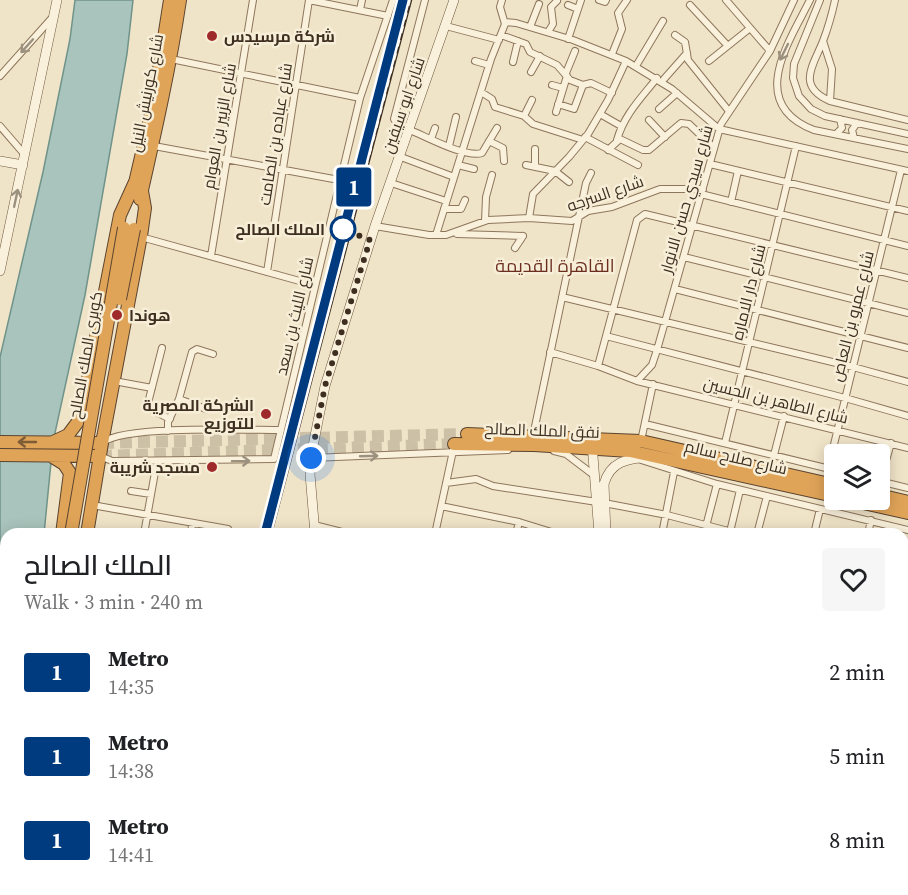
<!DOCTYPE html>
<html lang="en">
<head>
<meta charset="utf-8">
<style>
	body { margin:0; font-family:"Source Serif 4",Cairo,serif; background:#f6f6f6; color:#202124; height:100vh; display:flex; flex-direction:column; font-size:22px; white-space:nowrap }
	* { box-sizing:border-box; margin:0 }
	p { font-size:20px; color:#757577 }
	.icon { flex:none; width:33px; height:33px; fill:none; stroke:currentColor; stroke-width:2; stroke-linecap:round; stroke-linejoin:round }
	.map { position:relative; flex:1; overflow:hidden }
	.details { position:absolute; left:0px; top:528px; width:909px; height:368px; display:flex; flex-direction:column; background:#fff; border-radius:18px 18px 0 0; box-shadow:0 3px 15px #0003 }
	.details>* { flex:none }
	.badge { padding:0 12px; border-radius:4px; font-size:21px; line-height:39px }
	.fabs { position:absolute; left:824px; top:444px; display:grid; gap:12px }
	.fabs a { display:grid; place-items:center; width:66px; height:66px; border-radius:6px; background:#fff; box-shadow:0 3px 15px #0003; font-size:30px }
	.you { position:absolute; width:30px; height:30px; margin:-15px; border:4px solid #fff; border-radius:50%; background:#1a73e8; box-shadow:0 0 0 9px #1a73e833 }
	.map>.badge { position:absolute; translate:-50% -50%; box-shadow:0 0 0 3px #fff }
	.round { display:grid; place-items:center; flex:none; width:63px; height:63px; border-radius:6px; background:#f6f6f6 }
	.summary { display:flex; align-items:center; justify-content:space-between; height:102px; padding:0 24px }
	h1 { font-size:28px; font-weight:600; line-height:45px }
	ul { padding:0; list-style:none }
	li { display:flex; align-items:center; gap:18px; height:84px; padding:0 24px }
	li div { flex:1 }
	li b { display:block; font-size:22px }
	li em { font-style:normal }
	li .badge { min-width:66px; font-weight:700; text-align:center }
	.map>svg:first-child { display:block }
</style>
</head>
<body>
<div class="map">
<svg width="908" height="895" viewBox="0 0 908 895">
	<rect width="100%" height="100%" fill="#f0e4c8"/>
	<!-- cemetery -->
	<path fill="#bfc49a" d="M244 890H499L498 895H248Z"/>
	<!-- water -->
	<path fill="#a9c4bc" stroke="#6f938a" stroke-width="1.5" d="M75 0H133L127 54 85 295 53 442 44 534H6V728L0 756V357L43 172 70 39Z"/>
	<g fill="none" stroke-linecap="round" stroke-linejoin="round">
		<!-- highway-tunnel -->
		<path stroke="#ccc0a6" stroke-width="12" stroke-dasharray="12 6" stroke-linecap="butt" d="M102 443 467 434
			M100 456 454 444"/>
		<defs>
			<path id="street" d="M309 0 388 16
				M599 0 605 2 606 0
				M726 0 770 51
				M810 0C789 42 746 104 814 130L908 149
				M820 0 794 64 793 78 799 96 811 109 825 116 908 134
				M835 0C832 14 828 28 823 41 813 66 796 86 830 101L908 120
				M568 5 578 9
				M690 5 727 45
				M360 10 362 0
				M505 22 516 23 573 40 626 61 672 89 719 129 908 171
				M446 26 499 40
				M530 27 539 4
				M548 32 553 24 551 7 557 1
				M501 35 526 44 530 52 557 65 570 80 583 85 591 83 612 93
				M675 35 685 42 688 60 728 110
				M568 39 581 0
				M823 41 832 69 830 101
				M612 54 622 29 618 13 627 0
				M171 59 360 98
				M475 61 489 65
				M709 61 749 29
				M513 62 518 41
				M636 66 663 21
				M531 72 540 56
				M566 73 575 51
				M0 76 51 19
				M664 79 687 53
				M552 85 563 88
				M481 92 492 99 495 107 524 116 533 124 583 140
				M558 104 574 109 583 85
				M659 109 677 93
				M556 112 567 76
				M600 114 621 126
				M524 116 532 100
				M649 120 665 137
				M0 126 25 155
				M411 128 398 125 394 119 425 0
				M410 130C427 137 465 158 482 153L497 128
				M836 134 842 128 840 119
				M585 137 638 165
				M854 138 852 130 857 123
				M431 139 435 128
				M617 140C624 115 641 98 657 78
				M489 141 503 148 504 161
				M154 146 339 180
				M449 146 456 117
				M535 149V167
				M608 150 620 139 643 150H649L681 123 689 124 714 148
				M401 157 454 177
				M710 164 908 211
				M458 165 474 169
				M526 165 555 171 569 182
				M391 183 446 201
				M701 194 908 246
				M731 202 738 171
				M444 209H461L465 200
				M529 218 533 194 569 157 588 134 608 100 626 61
				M485 221 486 197 492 175
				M375 226 429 235H446L488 220 529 218 572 221 588 211 612 207 660 189H703
				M457 234 523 236
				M436 235 491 59 505 24 500 7 502 0
				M141 237 314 285
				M515 248 523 236
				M211 256 253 0
				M684 257 908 313
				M267 272 309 0
				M675 289 908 348
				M562 297 853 367 908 382
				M606 336 845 398 908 416
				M162 348 148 403 150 409 170 419
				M550 352 598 366 637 381 908 448
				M598 366 637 220 645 214 908 278
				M114 381 152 388
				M637 381 652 365 657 350 721 124 770 51 794 0
				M179 399 206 409
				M645 424 834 470
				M168 431V422L179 399 192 352 197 349 213 354
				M533 436 586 183 591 173
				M641 441 653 384
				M103 442C127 425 246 430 281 430
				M725 443 796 146
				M554 451 566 454 595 476
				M774 455 784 416
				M100 456 112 461 274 459 360 98 393 0
				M311 458 508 450
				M638 459 717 484 908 530
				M828 469 901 170
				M879 481 908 488
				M880 482 891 443
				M446 483 476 479 493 486 597 502
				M131 491 151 494
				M604 503 667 515 740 534
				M92 505 228 529
				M441 506 519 522 558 534
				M314 525 350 534
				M730 532 740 490
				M144 534 157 461
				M191 534 192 524
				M435 534 453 451
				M516 534 519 522
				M662 534 674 472
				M704 534 717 484
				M757 534 767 496
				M814 534 820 509
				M868 534 871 520
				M903 576 908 577
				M903 623 908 624
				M903 671 908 654
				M903 716 908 718
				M903 778 908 753
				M903 786 908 787
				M903 807 908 809
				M202 890V895
				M571 890 593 895
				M776 890 798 895
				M700 894 701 890
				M613 895 615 890
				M639 895 641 890
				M668 895 669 890
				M727 895 728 890
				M844 895 845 890"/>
			<path id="secondary" d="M0 161 23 165
				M0 271 57 0
				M592 443 599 534
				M315 534 310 474 312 451 325 386 375 226 454 0
				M606 534 604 484C610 462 626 459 647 457
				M240 890 245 895
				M506 895 507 890
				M521 895 522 890"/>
			<path id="highway" d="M134 187 154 101 170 0
				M140 199C155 133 170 67 180 0
				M467 434 641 441 834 485
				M0 442 102 443
				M53 442 68 435 80 419 120 215 135 182
				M454 444 534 445 630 451 834 496
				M0 455 95 456
				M51 456 64 464 70 473 62 534
				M879 495 908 502
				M850 500 908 513
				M87 534 102 443 141 236 145 208 142 191
				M8 895 9 890
				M20 895 21 890"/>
		</defs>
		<!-- street casing -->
		<use href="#street" stroke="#8d765c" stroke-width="8"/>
		<!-- secondary casing -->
		<use href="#secondary" stroke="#6f573f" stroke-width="10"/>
		<!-- highway casing -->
		<use href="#highway" stroke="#5b4430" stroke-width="14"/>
		<!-- street -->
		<use href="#street" stroke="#faf1dc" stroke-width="6"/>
		<!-- secondary -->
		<use href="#secondary" stroke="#faf1dc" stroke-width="9"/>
		<!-- highway -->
		<use href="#highway" stroke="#e0a458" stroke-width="12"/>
		<defs>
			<path id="rail" d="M270 534 410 0
				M214 895V890"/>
		</defs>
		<!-- rail casing -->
		<use href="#rail" stroke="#3d2e20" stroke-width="4.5"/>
		<!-- rail -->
		<use href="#rail" stroke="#f7eed8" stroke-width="2" stroke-dasharray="7" stroke-linecap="butt"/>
		<defs>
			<path id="highway-bridge" d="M120 299 134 229
				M71 534 124 228"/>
		</defs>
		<!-- highway-bridge casing -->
		<use href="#highway-bridge" stroke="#5b4430" stroke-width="14" stroke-linecap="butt"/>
		<!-- highway-bridge -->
		<use href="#highway-bridge" stroke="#e0a458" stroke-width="12"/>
	</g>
	<!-- one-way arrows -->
	<defs><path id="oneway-shaft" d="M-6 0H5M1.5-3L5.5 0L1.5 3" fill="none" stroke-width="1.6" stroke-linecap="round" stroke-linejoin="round" transform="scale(1.5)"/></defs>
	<g stroke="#9c907e">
		<use href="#oneway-shaft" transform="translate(27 46) rotate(132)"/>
		<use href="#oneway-shaft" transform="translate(784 52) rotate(116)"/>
		<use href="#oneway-shaft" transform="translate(16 198) rotate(-78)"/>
		<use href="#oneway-shaft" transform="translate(369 456) rotate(-2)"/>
		<use href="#oneway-shaft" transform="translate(241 461) rotate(-1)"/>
	</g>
	<use stroke="#7e5d36" href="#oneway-shaft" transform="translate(27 442) rotate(-180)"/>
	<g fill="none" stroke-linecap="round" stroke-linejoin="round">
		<defs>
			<path id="line" d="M265 534 403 0"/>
		</defs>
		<!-- line casing -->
		<use href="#line" stroke="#fff" stroke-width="14"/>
		<!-- line -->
		<use href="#line" stroke="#003b80" stroke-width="9"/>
		<!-- walk -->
		<path stroke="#3d2e20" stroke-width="6" stroke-dasharray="0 10.8" d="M311 458 325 386 370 240 343 229"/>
	</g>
	<!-- markers -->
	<g fill="#9e2a2b" stroke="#f7eed8" stroke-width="2">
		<circle cx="212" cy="36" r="6"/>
		<circle cx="117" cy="315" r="6"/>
		<circle cx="266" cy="414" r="6"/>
		<circle cx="212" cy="467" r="6"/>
	</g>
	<circle fill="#fff" stroke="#003b80" stroke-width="3" cx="343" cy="229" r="12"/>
	<g text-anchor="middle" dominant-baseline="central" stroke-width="5" stroke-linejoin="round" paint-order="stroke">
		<!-- poi labels -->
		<g font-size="16" font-weight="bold" fill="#3d2e20" stroke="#f7eed8" text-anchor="start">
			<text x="224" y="36">شركة مرسيدس</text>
			<text x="129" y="315">هوندا</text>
			<text x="254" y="405" text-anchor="end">الشركة المصرية<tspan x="254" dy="18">للتوزيع</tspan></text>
			<text x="200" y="467" text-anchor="end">مسجد شريبة</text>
		</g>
		<!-- street labels -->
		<g font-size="16" fill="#3d2e20" stroke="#f7eed8">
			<text transform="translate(146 93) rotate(-79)">شارع كورنيش النيل</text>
			<text transform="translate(403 105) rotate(-71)">شارع ابو سيفين</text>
			<text transform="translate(219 126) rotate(-80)">شارع الزبير بن العوام</text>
			<text transform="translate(275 134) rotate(-81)">شارع عباده بن الصامت</text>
			<text transform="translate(605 193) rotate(-19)">شارع السرجه</text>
			<text transform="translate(686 199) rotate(-74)">شارع سيدي حسن الانوار</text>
			<text transform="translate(748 292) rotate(-76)">شارع دار الاماره</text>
			<text transform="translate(294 316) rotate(-77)">شارع الليث بن سعد</text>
			<text transform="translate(852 316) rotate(-76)">شارع عمرو بن العاص</text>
			<text transform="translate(85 355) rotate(-80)">كوبرى الملك الصالح</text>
			<text transform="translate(776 400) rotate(14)">شارع الطاهر بن الحسين</text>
			<text transform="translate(542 430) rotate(2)">نفق الملك الصالح</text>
			<text transform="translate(736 457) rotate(13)">شارع صلاح سالم</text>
		</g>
		<!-- stop labels -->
		<g font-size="16" font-weight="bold" fill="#3d2e20" stroke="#f7eed8" text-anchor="end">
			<text x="325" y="229">الملك الصالح</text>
		</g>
		<!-- neighbourhood labels -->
		<g font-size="18" fill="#6b2e1e" stroke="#f7eed8">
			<text x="555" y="265">القاهرة القديمة</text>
		</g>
	</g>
</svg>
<div class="fabs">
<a><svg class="icon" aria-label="layers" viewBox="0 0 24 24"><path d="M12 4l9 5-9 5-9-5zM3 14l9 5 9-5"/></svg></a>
</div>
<div class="you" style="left:311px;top:458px"></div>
<b class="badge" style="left:354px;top:187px;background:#003b80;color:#fff">1</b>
<section class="details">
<div class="summary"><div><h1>الملك الصالح</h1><p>Walk · 3 min · 240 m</p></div><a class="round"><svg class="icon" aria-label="heart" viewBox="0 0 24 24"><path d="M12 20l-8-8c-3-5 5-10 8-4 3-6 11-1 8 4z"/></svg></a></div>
<ul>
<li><span class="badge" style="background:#003b80;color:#fff">1</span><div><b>Metro</b><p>14:35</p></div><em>2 min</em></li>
<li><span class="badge" style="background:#003b80;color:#fff">1</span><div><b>Metro</b><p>14:38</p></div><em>5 min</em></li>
<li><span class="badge" style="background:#003b80;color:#fff">1</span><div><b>Metro</b><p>14:41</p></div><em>8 min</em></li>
</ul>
</section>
</div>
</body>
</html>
